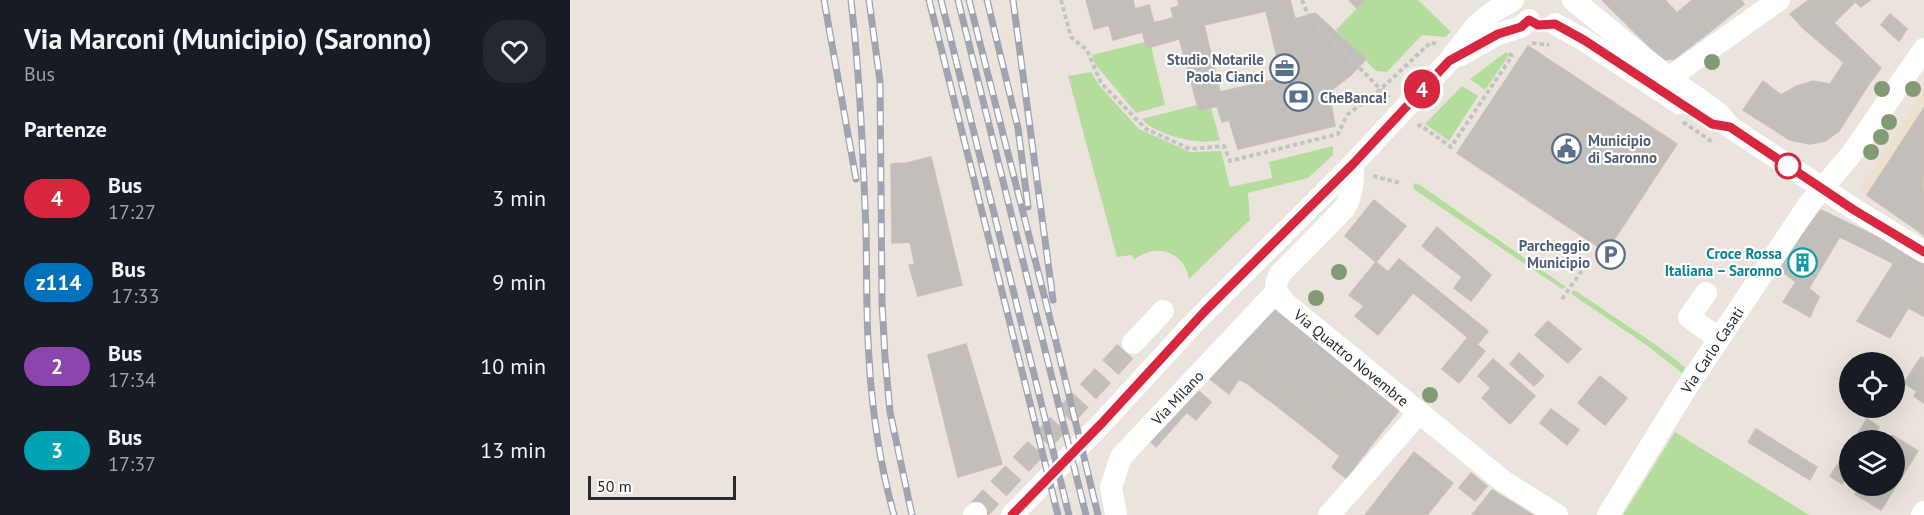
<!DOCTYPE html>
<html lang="it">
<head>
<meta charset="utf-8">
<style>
	body { margin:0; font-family:"PT Sans",sans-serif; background:#242831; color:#f1f3f6; height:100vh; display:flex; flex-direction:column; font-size:22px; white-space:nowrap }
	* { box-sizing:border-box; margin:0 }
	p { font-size:20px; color:#9ea1a6 }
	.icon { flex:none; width:33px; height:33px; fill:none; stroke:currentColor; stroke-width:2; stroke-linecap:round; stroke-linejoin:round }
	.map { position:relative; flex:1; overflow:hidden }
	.drawer { display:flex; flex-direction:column; background:#171b24; width:570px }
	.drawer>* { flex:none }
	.badge { padding:0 12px; border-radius:20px; font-size:21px; line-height:39px }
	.fabs { position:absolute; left:1269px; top:352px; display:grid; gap:12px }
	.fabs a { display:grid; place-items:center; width:66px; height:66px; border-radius:50%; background:#171b24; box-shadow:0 6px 24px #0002; font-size:30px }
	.scale { position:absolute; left:18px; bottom:15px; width:148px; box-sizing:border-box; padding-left:6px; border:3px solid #2a2a2a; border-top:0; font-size:16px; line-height:21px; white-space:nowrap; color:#2a2a2a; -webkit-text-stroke:4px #fff; paint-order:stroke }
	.map>.badge { position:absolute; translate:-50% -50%; box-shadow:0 0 0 3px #fff }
	h2 { padding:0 24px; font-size:22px; line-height:54px }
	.round { display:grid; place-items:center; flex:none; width:63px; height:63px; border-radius:24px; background:#242831 }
	.summary { display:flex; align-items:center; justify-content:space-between; height:102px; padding:0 24px }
	h1 { font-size:28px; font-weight:600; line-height:45px }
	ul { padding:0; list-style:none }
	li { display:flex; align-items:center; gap:18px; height:84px; padding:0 24px }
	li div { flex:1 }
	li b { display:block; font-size:22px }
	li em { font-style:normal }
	li .badge { min-width:66px; font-weight:700; text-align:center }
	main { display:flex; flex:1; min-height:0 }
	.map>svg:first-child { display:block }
</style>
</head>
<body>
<main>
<section class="drawer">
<div class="summary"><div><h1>Via Marconi (Municipio) (Saronno)</h1><p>Bus</p></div><a class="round"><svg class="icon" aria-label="heart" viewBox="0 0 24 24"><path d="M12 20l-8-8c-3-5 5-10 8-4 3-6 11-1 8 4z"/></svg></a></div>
<h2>Partenze</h2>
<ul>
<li><span class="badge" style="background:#d7263d;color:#fff">4</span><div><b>Bus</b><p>17:27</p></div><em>3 min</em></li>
<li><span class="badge" style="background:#0072bc;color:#fff">z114</span><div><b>Bus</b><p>17:33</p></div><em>9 min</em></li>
<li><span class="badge" style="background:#8e44ad;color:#fff">2</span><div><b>Bus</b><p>17:34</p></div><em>10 min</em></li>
<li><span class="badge" style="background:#00a3b4;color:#fff">3</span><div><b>Bus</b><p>17:37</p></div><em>13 min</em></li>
</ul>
</section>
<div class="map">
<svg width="1354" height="515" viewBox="0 0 1354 515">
	<rect width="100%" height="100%" fill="#ebe4dd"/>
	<!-- education -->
	<path fill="#ebe1cd" d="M1354 91V235L1289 190Z"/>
	<!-- green -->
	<path fill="#b4dd9d" d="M795 0H848L881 32 875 37 852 35 817 72 806 71 766 30Z
		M575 42 577 47 581 46 595 105 566 113 525 64 522 55Z
		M936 52 939 55 915 90 900 79Z
		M521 72 529 85 569 129 620 152 651 151 660 187 702 178 699 162 763 146V155L738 178 678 193 680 220 619 279C614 251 585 242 564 260L562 255 547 257 498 76Z
		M892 86 908 96 879 141 855 124Z
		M627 105 641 108 650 140C631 146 584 135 572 119Z
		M845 183 850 185 996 287 992 289 845 190 843 187Z
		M1002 291H1006L1086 345 1115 367 1112 373 1079 347 1003 295 1001 293Z
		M1105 432 1239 515H1053Z"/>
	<!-- building -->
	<path fill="#c3beb9" stroke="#c6c0b6" stroke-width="1.5" fill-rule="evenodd" d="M516 0H563L565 9 579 5 584 23 603 18 609 39 577 48 572 32 543 40 539 25 524 29Z
		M608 0H720L747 97 652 122 647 106 629 111 601 8 609 6ZM696 11 712 78 650 92 634 25Z
		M779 0H795L787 8Z
		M1032 0H1095L1107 13 1120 2 1142 30 1104 59 1093 60Z
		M1123 0H1171L1174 4 1142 30 1120 2Z
		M1239 0H1283L1285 2 1270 17 1256 4 1234 29 1220 14Z
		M1283 0H1300L1291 7Z
		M1256 4 1270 17 1264 23 1311 68 1299 84 1234 29Z
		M745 13 796 59 780 76 759 92 765 126 668 149 659 120 747 97 725 19Z
		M1320 14 1337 29 1329 41 1311 25Z
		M958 46 1107 144 1036 252 887 153Z
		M1273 64 1299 84 1269 131 1255 141 1240 144 1220 140 1173 110 1193 81 1211 95 1227 86 1243 81 1260 84Z
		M1354 108 1353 186 1354 235 1297 195Z
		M361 157 392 285 348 296 339 265H345L340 242 322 243 321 164 337 163Z
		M804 200 836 226 806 262 775 236Z
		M1251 210 1278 223 1239 288 1249 297 1240 317 1213 302 1226 282 1209 269 1216 255Z
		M1278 223 1333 249 1323 263 1270 237Z
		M867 227 921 275 901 301 884 288 892 277 852 246Z
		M1333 249 1354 262V282L1320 338 1287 321Z
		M829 259 918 331 907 345 818 272Z
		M806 262 843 293 808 335 785 316 794 306 779 295Z
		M1354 282V313L1353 316 1339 308Z
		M702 307 725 325 693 365 663 346Z
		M978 321 1011 349 998 363 965 335Z
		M725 325 751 345 704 404 678 384Z
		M898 337 915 351 889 383 872 369Z
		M396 344 432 464 388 477 358 355Z
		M751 345 780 368 762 391 771 398 755 419 717 388Z
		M663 346 693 365 678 384 669 379 659 394 636 376Z
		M949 353 974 376 964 386 940 364Z
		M1351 357 1354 359V403L1344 396 1347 391 1334 383Z
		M923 359 965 396 940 424 912 398 921 388 908 376Z
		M780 368 831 408 796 452 755 419 771 398 762 391Z
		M1030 376 1057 398 1035 425 1008 403Z
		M624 387 641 402 626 420 609 405Z
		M717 388 739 406 726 421 704 404Z
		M609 405 617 412 586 447 579 440Z
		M739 406 796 452 776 478 762 467 770 456 726 421Z
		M981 409 1009 430 997 445 970 423Z
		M1297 419 1309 427 1300 441H1283Z
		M1186 429 1247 467 1240 480 1178 442Z
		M1322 435 1348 451 1311 510 1285 494 1290 486H1324V441H1318Z
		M1280 446V472L1272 484 1260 476Z
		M844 452 883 483 857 515H795Z
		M901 473 917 486 905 501 889 488Z
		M922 490 963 515H902Z"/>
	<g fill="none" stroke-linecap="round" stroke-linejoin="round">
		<!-- minor-tunnel -->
		<path stroke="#c4bfb9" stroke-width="22" stroke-dasharray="22 11" stroke-linecap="butt" d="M406 513 563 343"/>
		<!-- path -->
		<path stroke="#c3c3c3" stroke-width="4" stroke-dasharray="4.5 3" stroke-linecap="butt" d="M491 0 501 37 517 50 531 83 576 129 620 149 654 146 660 161 768 134 777 115 811 89 861 42 866 44
			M732 0 738 15 819 98
			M962 43 979 45
			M1113 122 1144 143
			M848 127 850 125 881 147 942 56 937 51
			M803 176 830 183
			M992 299 1013 269"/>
		<!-- minor -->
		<g stroke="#fff" stroke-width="22">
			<path d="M1003 0 1099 78 1148 113 1160 127 1284 209 1354 252"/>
			<path d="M985 24 1014 40 1109 103"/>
			<path d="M889 56 928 34 951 27 959 20"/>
			<path d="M1099 78 1209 0"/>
			<path id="s1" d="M783 164C783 181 783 194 774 209L710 274C703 287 706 292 715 303L933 481 987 515"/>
			<path d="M1136 293 1119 317 1148 338"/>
			<path d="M563 343 593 311"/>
			<path d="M404 515 406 513"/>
			<path d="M442 515 532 423 622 325 783 164 879 61 906 26 920 14 943 0"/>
			<path id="s2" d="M546 515 541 487 551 457 706 292"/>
			<path d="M759 515 849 413"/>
			<path id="s3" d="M1038 515 1115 390 1239 204 1283 152 1354 49"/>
			<path d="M1352 515 1354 512"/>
		</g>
		<defs>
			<path id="rail" d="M254 0 286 179
				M281 0C290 77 293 154 296 231 297 273 296 316 299 358 302 410 310 465 324 515
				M299 0 310 81 312 302 315 357 320 412 342 515
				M359 0 488 515
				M371 0 499 515
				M388 0 516 515
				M399 0 489 354 528 515
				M417 0 448 128 458 207
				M443 0 483 300"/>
		</defs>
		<!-- rail casing -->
		<use href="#rail" stroke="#a0a3b2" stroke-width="7"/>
		<!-- rail -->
		<use href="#rail" stroke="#fff" stroke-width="4.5" stroke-dasharray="14" stroke-linecap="butt"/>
	</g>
	<!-- trees -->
	<g fill="#839b75">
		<circle cx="1142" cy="62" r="8"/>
		<circle cx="1312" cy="89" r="8"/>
		<circle cx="1343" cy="89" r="8"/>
		<circle cx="1319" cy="122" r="8"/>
		<circle cx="1311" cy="137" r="8"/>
		<circle cx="1301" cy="152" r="8"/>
		<circle cx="769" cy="272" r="8"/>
		<circle cx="746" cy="298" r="8"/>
		<circle cx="860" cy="395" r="8"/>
	</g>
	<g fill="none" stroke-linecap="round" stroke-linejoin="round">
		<defs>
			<path id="line" d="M442 515 532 423 635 311 783 164 879 61 928 34 951 27 959 20 968 25 985 24 1014 40 1142 124 1160 127 1284 210 1354 252"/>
		</defs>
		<!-- line casing -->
		<use href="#line" stroke="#fff" stroke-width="14"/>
		<!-- line -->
		<use href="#line" stroke="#d7263d" stroke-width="9"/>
	</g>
	<!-- icons -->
	<defs>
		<symbol id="office-ring" viewBox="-11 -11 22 22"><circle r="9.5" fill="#fff" stroke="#5c6f8a" stroke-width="1.5"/><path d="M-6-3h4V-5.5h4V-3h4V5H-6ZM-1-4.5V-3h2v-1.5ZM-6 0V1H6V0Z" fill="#5c6f8a"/></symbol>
		<symbol id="bank-ring" viewBox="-11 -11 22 22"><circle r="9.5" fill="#fff" stroke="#5c6f8a" stroke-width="1.5"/><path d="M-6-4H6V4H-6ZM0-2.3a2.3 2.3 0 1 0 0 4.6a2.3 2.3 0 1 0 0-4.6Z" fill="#5c6f8a"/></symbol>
		<symbol id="civic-ring" viewBox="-11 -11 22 22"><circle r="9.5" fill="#fff" stroke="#5c6f8a" stroke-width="1.5"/><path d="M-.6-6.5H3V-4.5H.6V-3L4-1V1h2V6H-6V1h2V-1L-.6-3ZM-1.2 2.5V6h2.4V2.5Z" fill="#5c6f8a"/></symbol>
		<symbol id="parking-ring" viewBox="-11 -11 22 22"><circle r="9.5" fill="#fff" stroke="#5c6f8a" stroke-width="1.5"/><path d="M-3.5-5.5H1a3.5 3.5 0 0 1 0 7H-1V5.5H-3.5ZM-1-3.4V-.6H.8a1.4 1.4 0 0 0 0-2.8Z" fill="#5c6f8a"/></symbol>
		<symbol id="building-ring" viewBox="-11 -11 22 22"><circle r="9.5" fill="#fff" stroke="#0f9aa8" stroke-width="1.5"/><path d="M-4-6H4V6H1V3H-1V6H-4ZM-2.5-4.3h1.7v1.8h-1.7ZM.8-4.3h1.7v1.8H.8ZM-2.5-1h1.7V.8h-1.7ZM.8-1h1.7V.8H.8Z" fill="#0f9aa8"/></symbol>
	</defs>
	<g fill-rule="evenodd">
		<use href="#office-ring" x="698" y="52" width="33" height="33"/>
		<use href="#bank-ring" x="712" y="80" width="33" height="33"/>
		<use href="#civic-ring" x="980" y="132" width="33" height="33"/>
		<use href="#parking-ring" x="1024" y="238" width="33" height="33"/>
		<use href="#building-ring" x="1216" y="246" width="33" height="33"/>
	</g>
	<!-- markers -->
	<circle fill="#fff" stroke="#d7263d" stroke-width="3" cx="1218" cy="166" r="12"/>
	<g text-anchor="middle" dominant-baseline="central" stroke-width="4.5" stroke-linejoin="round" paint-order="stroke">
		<!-- service labels -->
		<g font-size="15" font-weight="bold" fill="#4e5e75" stroke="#fff" text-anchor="end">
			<text x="694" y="59">Studio Notarile<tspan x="694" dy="17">Paola Cianci</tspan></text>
			<text x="750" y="97" text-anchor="start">CheBanca!</text>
			<text x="1018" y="140" text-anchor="start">Municipio<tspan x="1018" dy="17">di Saronno</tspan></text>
			<text x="1020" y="245">Parcheggio<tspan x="1020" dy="17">Municipio</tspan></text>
		</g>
		<!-- culture labels -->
		<g font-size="15" font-weight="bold" fill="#0d838f" stroke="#fff" text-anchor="end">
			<text x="1212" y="253">Croce Rossa<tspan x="1212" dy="17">Italiana – Saronno</tspan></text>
		</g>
		<!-- street labels -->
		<g font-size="15" fill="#2a2a2a" stroke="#fff">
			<text stroke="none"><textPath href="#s3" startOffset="195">Via Carlo Casati</textPath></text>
			<text stroke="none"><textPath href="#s1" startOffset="256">Via Quattro Novembre</textPath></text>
			<text stroke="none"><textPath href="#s2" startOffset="142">Via Milano</textPath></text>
		</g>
	</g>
</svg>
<div class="fabs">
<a><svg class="icon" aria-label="locate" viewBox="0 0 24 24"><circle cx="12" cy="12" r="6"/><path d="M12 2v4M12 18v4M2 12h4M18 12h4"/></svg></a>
<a><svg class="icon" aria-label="layers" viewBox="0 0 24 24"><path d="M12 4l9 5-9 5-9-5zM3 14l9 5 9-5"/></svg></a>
</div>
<div class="scale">50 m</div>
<b class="badge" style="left:852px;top:89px;background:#d7263d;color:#fff">4</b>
</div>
</main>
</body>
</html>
